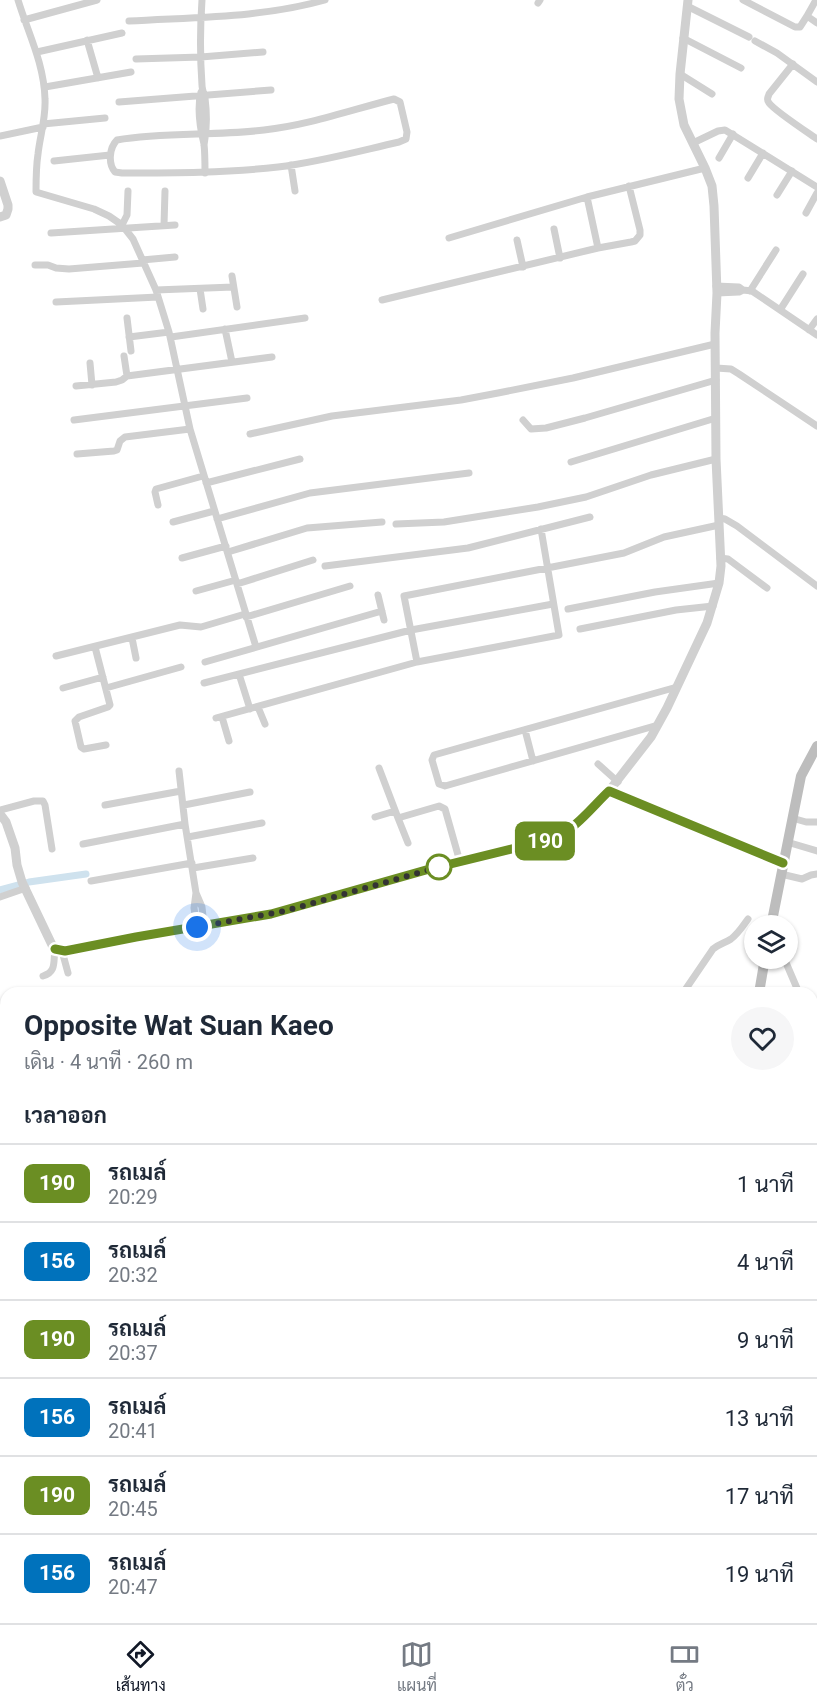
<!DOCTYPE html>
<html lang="th">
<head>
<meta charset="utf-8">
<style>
	body { margin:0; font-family:Roboto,Sarabun,sans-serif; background:#f6f6f7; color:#1f2937; height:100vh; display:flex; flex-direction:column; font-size:22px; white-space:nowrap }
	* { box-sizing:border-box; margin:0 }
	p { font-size:20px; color:#747a83 }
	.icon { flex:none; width:33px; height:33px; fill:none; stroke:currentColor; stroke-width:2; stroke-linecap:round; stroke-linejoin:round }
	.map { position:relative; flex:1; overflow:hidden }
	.side { position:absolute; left:0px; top:987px; width:818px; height:636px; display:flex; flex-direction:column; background:#fff; border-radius:18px 18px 0 0; box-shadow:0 2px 4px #0004 }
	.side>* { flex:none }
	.badge { padding:0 12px; border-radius:9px; font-size:21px; line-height:39px }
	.buttons { position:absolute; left:744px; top:915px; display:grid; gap:12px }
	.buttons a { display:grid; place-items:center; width:54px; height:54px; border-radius:50%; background:#fff; box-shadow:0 2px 4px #0004; font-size:30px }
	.you { position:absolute; width:30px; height:30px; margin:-15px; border:4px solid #fff; border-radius:50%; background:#1a73e8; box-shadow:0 0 0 9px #1a73e833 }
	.map>.badge { position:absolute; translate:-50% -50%; box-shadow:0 0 0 3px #fff }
	h2 { padding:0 24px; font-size:22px; line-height:54px }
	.round { display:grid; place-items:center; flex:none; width:63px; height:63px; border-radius:32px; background:#f6f6f7 }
	.overview { display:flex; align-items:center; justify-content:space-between; height:102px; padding:0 24px }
	h1 { font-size:28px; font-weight:700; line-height:45px }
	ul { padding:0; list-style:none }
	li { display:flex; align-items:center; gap:18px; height:78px; padding:0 24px; border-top:2px solid #e0e1e3 }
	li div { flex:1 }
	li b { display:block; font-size:22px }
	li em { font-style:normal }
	li .badge { min-width:66px; font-weight:700; text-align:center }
	.tabs { display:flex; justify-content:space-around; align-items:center; height:84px; border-top:2px solid #e0e1e3; background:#fff; font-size:16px; color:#747a83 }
	.tabs a { display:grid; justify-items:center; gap:3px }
	.tabs .active { color:#111827 }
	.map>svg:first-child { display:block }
</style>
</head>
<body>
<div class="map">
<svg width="817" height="1623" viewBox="0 0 817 1623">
	<rect width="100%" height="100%" fill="#fff"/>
	<!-- water -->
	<path fill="#cfe2ee" d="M392 1617H428L435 1620V1623H394Z"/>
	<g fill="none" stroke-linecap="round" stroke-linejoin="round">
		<!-- canal -->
		<path stroke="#cfe2ee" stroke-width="7" d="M0 890 29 882 86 874"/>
		<!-- minor -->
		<path stroke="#d0d0d0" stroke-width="7" d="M18 0C28 33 44 63 45 99 46 118 40 136 38 154 36 167 36 179 36 192L94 209 109 216 122 225 133 239 156 290 169 332 190 429 256 647
			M202 0C200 28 200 57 202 85 202 89 204 94 205 98 207 114 207 130 204 145
			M743 0 795 27H800L807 16 817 23
			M538 3 540 0
			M687 6 749 37
			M807 16 816 0
			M24 20 97 0
			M129 21C194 17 262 18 325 0
			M683 38 741 68
			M87 40 98 78
			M755 41 777 53 817 82
			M37 52 122 33
			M136 59 201 57 263 52
			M793 64 769 94C768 98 766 99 769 103 775 111 807 132 817 139
			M680 74 712 94
			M45 87 131 72
			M201 92C197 108 200 128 204 144 205 153 205 163 205 173
			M394 99 400 102 407 132 406 139 399 142C359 151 319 162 278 167 226 173 174 173 122 173L115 172C108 164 109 148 117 140 163 132 216 136 264 130 309 125 351 110 394 99Z
			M119 102 271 90
			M43 124 105 118
			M0 136 43 127
			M693 143 718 131 725 130 817 187
			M719 158 733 134
			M54 161 110 155
			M291 165 295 191
			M748 178 763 153
			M777 195 792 171
			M587 197 598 248
			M806 213 817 193
			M122 225 127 215 128 191
			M164 225 165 191
			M554 229 560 258
			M51 233 175 225
			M449 238 587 197 705 168
			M517 240 523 267
			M142 260 175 257
			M35 265H48L56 268 69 269 143 263
			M232 276 237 307
			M716 286 739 287 743 290 752 291 817 335
			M200 289 203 309
			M156 290 233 287
			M750 291 776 250
			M717 293 739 292 743 290
			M382 300 598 248 631 242 635 241 640 235V230L629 186
			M56 302 158 297
			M780 310 803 274
			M127 318 131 351
			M225 329 232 362
			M809 330 817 319
			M129 337 169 332
			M171 337 305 318
			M124 356 127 376
			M90 363 92 385
			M716 368 731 369 739 374 817 426
			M76 386 116 382 122 380 127 376 272 357
			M74 420 247 398
			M523 420 531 429 546 428 585 418 716 380
			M250 434 332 416 461 400 498 393 573 378 715 344
			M77 454 114 451 117 450 120 441 125 437 190 429
			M571 462 716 418
			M206 483 300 459
			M158 505 155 492 156 489 203 476
			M719 518 725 519 737 526 817 586
			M217 519 310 493 469 473
			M173 522 214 511
			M396 524 444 522 538 507 586 497 651 475 716 459
			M228 552 307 528 382 522
			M182 558 226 546
			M720 558 728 559 767 588
			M325 566 468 548 590 517
			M237 584 313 560
			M196 591 236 580
			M378 595 384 620
			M568 609 655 592 719 583
			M246 617 350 586
			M580 629 676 610 713 606
			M132 638 136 658
			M95 647 110 705 108 707 79 717 75 721 81 747 84 749 106 745
			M56 656 180 625 201 627 245 614
			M205 662 382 611
			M417 662 404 596 624 553 664 537 719 525
			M239 674 250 709
			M204 683 411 630 553 604
			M63 688 103 677
			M106 688 181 667
			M258 707 265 724
			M222 717 229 741
			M216 718 417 662 559 635 541 529
			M658 725 445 786 439 784 432 760 434 755 677 687
			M525 730 533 761
			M598 764 618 782
			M379 768 398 818 439 806 445 809 460 862
			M179 771 185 824
			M105 805 181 791
			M184 805 250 792
			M0 810 34 801H43L45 805 52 849
			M375 817 395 811
			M398 818 408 843
			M792 818 806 822H817
			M188 837 262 823
			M787 842 817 851
			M83 844 185 824 196 893 202 907 204 926
			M193 868 253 858
			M781 874 802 879 811 875 817 874
			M91 881 192 863
			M196 893 194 908 197 927
			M0 897 26 888
			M62 951 68 973
			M784 958 799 993
			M43 976C57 972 53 961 55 949
			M683 993 713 949C719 944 725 943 731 939 738 934 743 926 748 919
			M812 1021 817 1034
			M812 1131 817 1129
			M0 1181 6 1179
			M812 1197 817 1206
			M812 1217 817 1226
			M812 1506 817 1526
			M812 1536 817 1533
			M812 1573 817 1584
			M233 1623 235 1617
			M812 1623 817 1620"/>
		<!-- tertiary -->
		<path stroke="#d0d0d0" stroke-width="9" d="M0 181 8 205V209L6 215 0 217
			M609 791 783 863
			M0 814 6 822 15 848 17 865 22 882 53 947 62 951 271 914 426 870 552 839 560 836 573 826 609 791 651 737 667 708 707 623 719 583 721 566 716 459 715 333 717 293 714 206 712 186 705 168 684 125 679 99 680 74 688 0"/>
		<!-- secondary -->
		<path stroke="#bdbdbd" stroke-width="10" d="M771 926 801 776 817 746
			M759 993 765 958
			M638 1623 639 1617"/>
	</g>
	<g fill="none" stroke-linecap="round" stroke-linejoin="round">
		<defs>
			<path id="line" d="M55 949 65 951 136 937 271 914 426 870 552 839C575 830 592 807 609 791L783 863"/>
		</defs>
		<!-- line casing -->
		<use href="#line" stroke="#fff" stroke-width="14"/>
		<!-- line -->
		<use href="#line" stroke="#6b8e23" stroke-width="9"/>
		<!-- walk -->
		<path stroke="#333" stroke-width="6" stroke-dasharray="0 10.8" d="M197 927 285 911 439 867"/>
	</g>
	<!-- markers -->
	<circle fill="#fff" stroke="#6b8e23" stroke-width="3" cx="439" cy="867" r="12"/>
</svg>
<div class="buttons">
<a><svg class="icon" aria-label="layers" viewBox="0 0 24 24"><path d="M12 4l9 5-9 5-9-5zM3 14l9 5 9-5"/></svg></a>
</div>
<div class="you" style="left:197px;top:927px"></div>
<b class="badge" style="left:545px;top:841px;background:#6b8e23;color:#fff">190</b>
<section class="side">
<div class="overview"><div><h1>Opposite Wat Suan Kaeo</h1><p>เดิน · 4 นาที · 260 m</p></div><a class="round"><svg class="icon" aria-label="heart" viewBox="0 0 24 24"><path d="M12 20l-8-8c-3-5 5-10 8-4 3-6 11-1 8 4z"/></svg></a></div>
<h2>เวลาออก</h2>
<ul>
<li><span class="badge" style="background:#6b8e23;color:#fff">190</span><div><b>รถเมล์</b><p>20:29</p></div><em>1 นาที</em></li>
<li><span class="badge" style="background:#0072bc;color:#fff">156</span><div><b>รถเมล์</b><p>20:32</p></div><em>4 นาที</em></li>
<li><span class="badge" style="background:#6b8e23;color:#fff">190</span><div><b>รถเมล์</b><p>20:37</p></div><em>9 นาที</em></li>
<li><span class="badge" style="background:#0072bc;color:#fff">156</span><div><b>รถเมล์</b><p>20:41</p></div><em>13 นาที</em></li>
<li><span class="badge" style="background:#6b8e23;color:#fff">190</span><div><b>รถเมล์</b><p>20:45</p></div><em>17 นาที</em></li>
<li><span class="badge" style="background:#0072bc;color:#fff">156</span><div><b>รถเมล์</b><p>20:47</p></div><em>19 นาที</em></li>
</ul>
</section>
</div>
<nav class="tabs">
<a class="active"><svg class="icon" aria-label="directions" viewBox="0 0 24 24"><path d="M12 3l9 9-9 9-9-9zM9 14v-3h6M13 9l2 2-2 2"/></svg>เส้นทาง</a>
<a><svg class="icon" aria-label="map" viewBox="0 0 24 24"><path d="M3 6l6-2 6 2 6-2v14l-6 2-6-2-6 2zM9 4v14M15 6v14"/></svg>แผนที่</a>
<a><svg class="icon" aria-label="tickets" viewBox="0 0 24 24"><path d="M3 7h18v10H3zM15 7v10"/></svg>ตั๋ว</a>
</nav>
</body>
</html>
